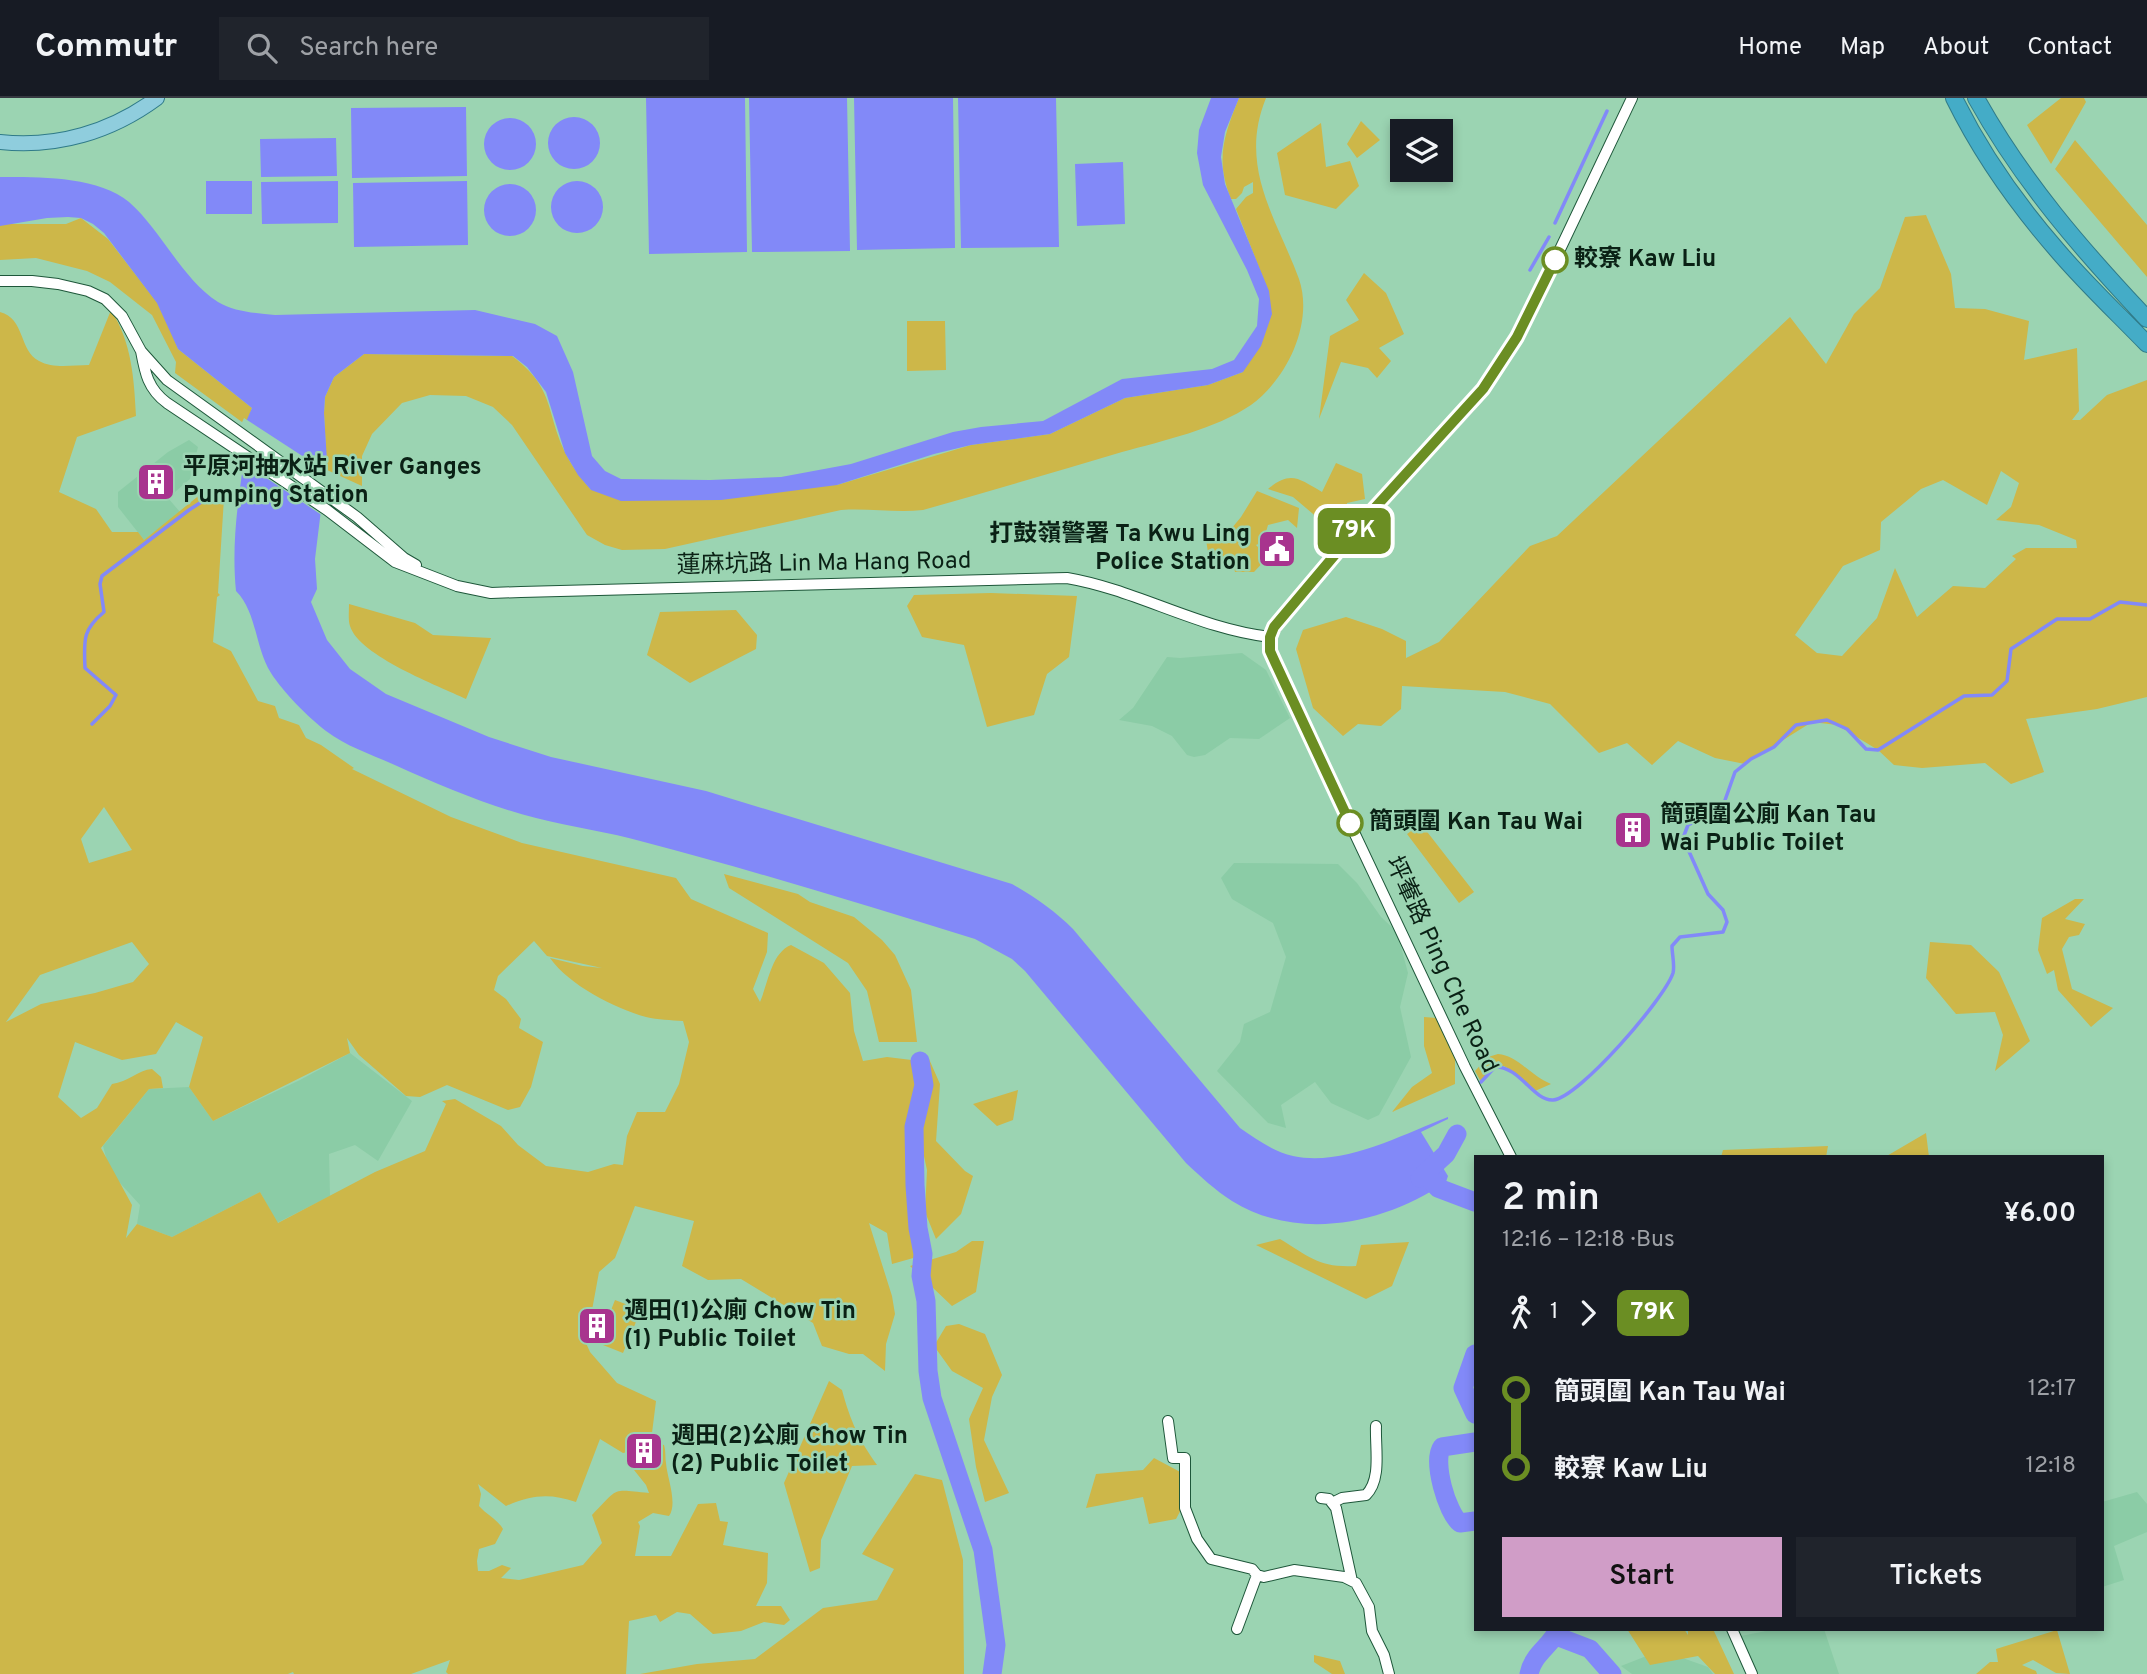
<!DOCTYPE html>
<html lang="en">
<head>
<meta charset="utf-8">
<style>
	body { margin:0; font-family:Overpass,"Noto Sans SC",sans-serif; background:#20242c; color:#f1f3f6; height:100vh; display:flex; flex-direction:column; font-size:26px; white-space:nowrap }
	* { box-sizing:border-box; margin:0 }
	p { font-size:23px; color:#9ea1a6 }
	.icon { flex:none; width:38px; height:38px; fill:none; stroke:currentColor; stroke-width:2; stroke-linecap:round; stroke-linejoin:round }
	.map { position:relative; flex:1; overflow:hidden }
	.side { position:absolute; left:1474px; top:1057px; width:630px; height:476px; display:flex; flex-direction:column; background:#171b24; border-radius:0px; box-shadow:0 4px 10px #0003 }
	.side>* { flex:none }
	.badge { padding:0 14px; border-radius:10px; font-size:24px; line-height:46px }
	.tools { position:absolute; left:1390px; top:21px; display:grid; gap:14px }
	.tools a { display:grid; place-items:center; width:63px; height:63px; border-radius:0px; background:#171b24; box-shadow:0 4px 10px #0003; font-size:35px }
	.map>.badge { position:absolute; translate:-50% -50%; box-shadow:0 0 0 4px #fff }
	.legs { display:flex; align-items:center; gap:10px; height:77px; padding:0 28px; font-size:23px }
	.legs p { margin-inline-start:auto }
	.head { display:flex; align-items:center; justify-content:space-between; height:119px; padding:0 28px }
	h1 { font-size:38px; font-weight:600; line-height:52px }
	.action { display:flex; gap:14px; margin-top:auto; padding:14px 28px }
	.action a { flex:1; height:80px; border-radius:0px; background:#d09dc7; color:#111; font-size:28px; font-weight:600; line-height:80px; text-align:center }
	.action a+a { background:#20242c; color:#f1f3f6 }
	ul { padding:0 28px; list-style:none }
	li { display:flex; align-items:center; gap:24px; height:77px; font-size:26px }
	li i { display:grid; place-items:center; width:10px; height:100%; margin:0 9px; background:currentColor }
	li i::after { content:''; width:18px; height:18px; margin:-9px; border:5px solid; border-radius:50%; background:#171b24 }
	li p { margin-inline-start:auto }
	li:first-child i { background:linear-gradient(#0000 50%,currentColor 0) }
	li:last-child i { background:linear-gradient(currentColor 50%,#0000 0) }
	header { display:flex; align-items:center; gap:42px; box-sizing:border-box; height:98px; padding:0 35px; background:#171b24; border-bottom:2px solid #363941 }
	header strong { font-size:33px }
	nav { display:flex; gap:38px; margin-inline-start:auto; font-size:24px }
	.search { width:490px; height:63px; background:#20242c; display:flex; align-items:center; gap:18px; box-sizing:border-box; padding:0 24px; border-radius:0px; color:#9ea1a6; font-size:26px }
	.map>svg:first-child { display:block }
</style>
</head>
<body>
<header>
<strong>Commutr</strong>
<div class="search"><svg class="icon" aria-label="search" viewBox="0 0 24 24"><circle cx="10" cy="10" r="6"/><path d="M15 15l6 6"/></svg>Search here</div>
<nav><a>Home</a><a>Map</a><a>About</a><a>Contact</a></nav>
</header>
<div class="map">
<svg width="2147" height="1576" viewBox="0 0 2147 1576">
	<rect width="100%" height="100%" fill="#9bd4b2"/>
	<!-- built -->
	<path fill="#8bcca6" d="M189 342 198 349 190 381 168 400 180 414 144 442 118 409V394L168 354Z
		M1242 555 1266 572 1290 620 1259 641 1230 640 1205 657 1194 659 1187 657 1172 638 1152 628 1119 622 1133 610 1167 559 1180 560Z
		M1234 765 1338 766 1357 785 1381 819 1397 834 1408 875 1400 909 1411 959 1379 1017 1368 1022 1331 1005 1315 984 1281 1007 1286 1030 1268 1025 1217 973 1240 944 1244 926 1270 914 1286 859 1273 825 1232 801 1221 780Z
		M350 955 412 1003 378 1063 355 1047 329 1056 330 1098 277 1125 260 1094 172 1139 137 1126 140 1107 110 1074 103 1048 149 991 189 989 213 1023 300 982Z
		M2137 1394 2147 1406V1434L2114 1448 2124 1482 2102 1489V1404Z
		M1776 1531H1824L1839 1576H1758L1741 1538Z
		M1649 1557 1677 1558 1708 1569 1713 1576H1632L1621 1568Z"/>
	<!-- green -->
	<path fill="#cdb749" fill-rule="evenodd" d="M1239 0H1266C1238 69 1276 119 1299 181 1314 225 1287 281 1251 307 1216 331 1162 343 1122 354 1056 374 990 393 923 412 896 415 869 410 841 412L665 451 622 452 605 447 587 437 512 327 493 309 466 298 430 297 402 305 372 336 362 358V388L327 372 324 315 325 299 334 279 364 256 512 258C556 291 545 314 566 356 572 369 582 381 591 392L837 387 971 347 1050 336 1125 300 1208 287 1243 274 1269 195 1236 111 1246 99 1253 95V84L1244 89 1242 95 1236 101H1231C1215 62 1224 37 1239 0Z
		M2061 0H2084L2086 4 2051 66 2027 27Z
		M1361 23 1380 42 1357 60 1347 46Z
		M1321 25 1326 69 1350 63 1359 88 1336 111 1285 97 1277 55Z
		M2075 42 2147 127V179L2055 71Z
		M1926 117 1951 176 1955 210 1985 211 2029 223 2024 262 2077 250 2079 313 2072 322H2080L2107 297 2147 282V599L2097 611 2026 621 2044 674 2011 686 1985 665 1922 670 1894 667 1878 652 1837 627 1812 624 1745 666 1715 660 1678 643 1652 667 1627 645 1599 655 1550 606 1505 594 1402 588 1401 611 1381 628 1358 626 1343 638 1313 610 1296 551 1303 532 1346 519 1382 531 1406 543V560L1439 544 1530 448 1557 438 1790 219 1826 266 1854 216 1880 190 1905 119ZM2001 373 2019 385 2011 409 1996 422 2039 427 2076 442 2077 450H2026L2012 458 2016 461 1985 490 1953 488 1917 519 1895 470 1877 520 1842 558 1817 555 1795 537 1843 468 1880 452 1881 424 1921 391 1943 382 1987 407Z
		M81 120 108 141 163 212 178 251 252 310 246 327 175 275 176 264 152 217 110 184 87 173 36 160 0 162V126H66Z
		M1364 175 1386 195 1404 236 1379 250 1391 263 1377 280 1368 270 1341 264 1319 321 1330 238 1359 222 1346 202Z
		M111 212C132 245 134 281 136 318L77 339 59 394 96 411 112 434H138L144 442 207 391 217 390 224 400 218 495 220 497 217 499 213 544 231 553 258 603 275 608 279 620 299 627 306 640 321 647 354 670 352 671 451 719 522 745 676 780 691 801 768 835 767 854 753 891 760 904C768 886 771 855 791 847L824 865 850 895 854 933 863 963 887 959 920 963 924 987 914 1029 917 1125 931 1155 892 1166 887 1135 869 1125 892 1198 895 1216 886 1246 885 1273 863 1256H849L822 1248 813 1225 741 1181 708 1182 682 1168 694 1123 635 1108 615 1160 599 1174 586 1245 590 1254 617 1285 656 1303 651 1343 664 1347C666 1354 665 1359 666 1365 667 1380 678 1405 669 1418L653 1415 638 1424 640 1428 635 1458H671L698 1406 716 1405 720 1423 728 1424 723 1447 768 1455 767 1485 756 1508H781L790 1522 784 1527 764 1524 741 1533 713 1536 690 1516 677 1514 660 1524 656 1517 629 1523 626 1576H448L446 1574 450 1562 411 1576H294L293 1574 288 1576H0V214C25 220 19 253 39 263 53 271 73 267 89 267ZM104 709 132 752 89 765 81 741ZM534 843 547 858 602 870 583 868 550 860C569 887 614 910 646 919 658 922 671 922 683 923L689 944 679 986 665 1014H637L627 1038 623 1067 614 1066 588 1074 546 1068 518 1047 501 1028 455 1001 442 1003 446 1006 425 1053 375 1074 278 1125 260 1094 172 1139 137 1126 126 1140 132 1107 101 1050 149 991 163 990 161 979 152 971C138 972 128 984 112 986L97 1010 81 1020 58 999 75 944 122 962 156 956 176 924 203 939 189 989 213 1023 350 955 347 940 359 957 406 998 420 999 447 987 508 1012 520 1009 531 989 543 944 519 930 521 921 506 901 494 892 498 878ZM132 844 149 866 133 884 95 895 41 906 6 924 40 877ZM600 1341 623 1355 632 1353 633 1344 650 1345 635 1358 637 1365 634 1372 646 1387 649 1395C611 1391 619 1389 592 1417L602 1445 583 1467 519 1482 501 1480 511 1470 502 1467 489 1473H478L477 1463 479 1451 495 1446 503 1431C497 1421 487 1417 479 1408L481 1396 478 1386 506 1408C532 1397 549 1395 576 1404Z
		M907 223H945L946 272 907 273Z
		M1336 365 1362 376 1365 401 1347 405 1345 429 1319 421 1293 399 1268 391C1291 372 1299 381 1322 394Z
		M1257 393 1299 410 1297 430 1288 422 1268 427 1263 444 1256 447 1268 459 1254 474H1235L1232 461 1209 460 1206 442H1222L1241 419Z
		M991 495 1077 498 1069 559 1047 576 1034 617 987 629 964 547 922 539 907 508 914 497Z
		M349 506 415 525 433 537 491 540 466 601C439 588 359 558 350 528 348 522 349 513 349 506Z
		M736 512 757 537 756 551 690 585 647 557 660 514Z
		M1421 726 1474 794 1459 805 1407 736Z
		M724 776 798 796 810 804 854 819 882 842 895 857 911 892 917 944H879L867 893 848 865 729 790Z
		M2075 801H2084L2065 821 2085 826 2079 837 2069 839 2062 851 2072 891 2113 910 2091 929 2058 892 2054 872 2047 876 2038 852 2042 820Z
		M1930 844 1971 847 1999 874 2030 943 1995 973 2003 937 1995 914 1956 916 1926 880Z
		M1424 919 1437 920 1455 956V986L1392 1014 1412 989 1432 975 1424 948Z
		M1498 956C1517 957 1532 979 1551 986L1535 993 1512 973 1504 968 1495 969 1481 984 1475 973 1488 959Z
		M929 961 940 986 936 1043 965 1073 973 1078 961 1116 936 1141 925 1114 927 1072 920 1040Z
		M1018 992 1013 1022 997 1028 973 1006Z
		M1926 1035 1929 1059H1885Z
		M1828 1048 1826 1059H1721L1723 1052Z
		M1280 1141C1310 1159 1319 1170 1356 1168L1361 1147 1409 1144 1392 1188 1366 1201 1256 1147Z
		M972 1143H984L976 1194 952 1208 910 1168 956 1154Z
		M615 1202 641 1212 623 1255 598 1245Z
		M959 1226 985 1236 1002 1277 992 1299 984 1342 1009 1395 985 1404 976 1369 969 1321 983 1290 952 1273 934 1248 946 1228Z
		M829 1283 842 1292C850 1322 859 1342 877 1367L852 1368 821 1442 820 1470 810 1474 784 1385Z
		M1154 1360 1184 1376 1191 1393 1176 1421 1149 1426 1143 1399 1086 1410 1096 1376 1143 1372Z
		M915 1376 942 1382 963 1462 964 1576H640L697 1566 755 1561 823 1510 877 1502 894 1471 862 1456Z
		M1627 1531H1684L1688 1537V1531H1713L1734 1576H1715L1698 1558 1650 1567Z
		M2057 1532 2070 1576 2056 1575 2033 1562 2022 1567 2036 1573 2037 1576H1976L1990 1564H1998L1996 1551Z
		M1314 1557 1340 1563 1345 1576H1332L1314 1564Z"/>
	<!-- water -->
	<path fill="#8289f8" d="M646 0H745L747 154 649 156Z
		M749 0H847L850 153 752 154Z
		M854 0H953L955 150 857 152Z
		M958 0H1056L1059 149 961 150Z
		M1211 0H1239L1225 34 1221 59 1225 86 1269 193 1272 216 1261 248 1243 274 1208 287 1125 300 1050 336 971 347 934 356 837 387 721 402 621 403 591 392 578 377 565 355 546 294 527 269 513 258 364 256 334 279 325 299 324 315 327 363 315 461 317 491 311 504 327 542 350 571 386 596 489 639 551 659 706 693 1012 786C1035 799 1055 813 1073 831L1240 1030C1256 1041 1274 1054 1293 1058 1343 1069 1401 1037 1448 1019V1021L1421 1034 1448 1078 1446 1084C1385 1126 1298 1144 1232 1103 1215 1092 1201 1079 1186 1065L1025 873 1012 861 975 841C865 807 755 773 644 744 609 734 572 729 536 720 488 708 442 688 397 668 373 657 347 649 326 633 308 619 283 594 271 575 255 550 257 514 236 493 231 443 239 394 247 344L241 335 252 310 178 251 157 205 104 135 93 126 81 120 68 119 47 120 0 128V79C38 79 98 78 129 104 161 132 182 181 218 204 234 214 256 215 275 217L475 212 535 226 557 238 573 274 592 358 605 373 621 381 710 382 781 379 851 366 953 334 981 329 1043 323 1122 281 1212 271 1234 262 1257 228 1259 201 1247 172 1203 87 1197 55 1199 32Z
		M466 9 467 78 352 80 351 10Z
		M548 45a26 26 0 1 1 52 0a26 26 0 1 1-52 0Z
		M484 46a26 26 0 1 1 52 0a26 26 0 1 1-52 0Z
		M336 40 337 78 261 79 260 41Z
		M1123 64 1125 126 1077 128 1075 66Z
		M551 109a26 26 0 1 1 52 0a26 26 0 1 1-52 0Z
		M206 83H252V116H206Z
		M338 83V125L262 126 261 84Z
		M467 83 468 147 354 149 353 85Z
		M484 112a26 26 0 1 1 52 0a26 26 0 1 1-52 0Z"/>
	<!-- pier -->
	<path fill="#9bd4b2" d="M244 320 330 376 323 418 241 363 243 345 237 335Z"/>
	<g fill="none" stroke-linecap="round" stroke-linejoin="round">
		<!-- stream -->
		<path stroke="#8289f8" stroke-width="3.5" d="M1555 125 1607 13
			M1530 172 1549 139
			M92 626 110 608 116 597 85 570C84 543 82 532 104 514L100 486 102 478 189 412 203 403 218 400
			M1481 984 1495 969C1520 968 1533 1003 1553 1002 1579 1000 1665 900 1673 875 1675 868 1672 856 1672 848L1680 839 1723 834 1727 824 1723 812 1708 796 1683 740 1688 727 1705 719 1724 705 1735 674 1751 661 1774 649 1796 627 1827 622 1847 631 1866 651 1878 652 1964 598 1992 597 2007 583 2011 551 2057 521H2090L2120 504 2147 507"/>
		<!-- river -->
		<path stroke="#8289f8" stroke-width="19" d="M920 963 924 987 914 1029 915 1087 918 1130 923 1156 921 1178 926 1203 928 1273 932 1300 983 1452 996 1547 992 1576
			M1426 1077 1438 1090 1475 1104
			M1420 1080 1446 1056 1457 1036
			M1475 1256 1463 1290 1475 1316
			M1475 1344 1442 1349C1432 1363 1447 1415 1460 1425L1475 1423
			M1556 1538 1590 1551 1612 1576
			M1529 1576C1533 1555 1552 1548 1558 1531"/>
		<defs>
			<path id="minor" d="M0 183H32L58 186 88 193 105 201 122 218 141 253 167 282 357 419 404 460 416 467
				M141 253C145 275 148 291 167 305L327 412 395 464 457 488 491 495 521 494 1067 480C1137 492 1199 531 1270 539
				M1511 1059 1465 969 1301 622 1270 553V539L1283 518 1353 434 1470 308 1498 270 1525 225 1632 0
				M1168 1323 1173 1360H1185V1410L1197 1441 1211 1461 1252 1471 1257 1477 1264 1479 1294 1472 1344 1479 1356 1485 1369 1509 1372 1533 1384 1557 1389 1576
				M1321 1400 1329 1401 1336 1410 1352 1483
				M1332 1405 1342 1400 1366 1397C1382 1381 1375 1350 1376 1328
				M1237 1531 1257 1477
				M1732 1531 1752 1576"/>
			<path id="major" d="M0 44C57 50 111 34 157 0"/>
			<path id="highway" d="M1954 0C1981 55 2017 106 2057 152 2085 185 2117 215 2147 246
				M1976 0C2022 83 2082 152 2147 221"/>
		</defs>
		<!-- minor casing -->
		<use href="#minor" stroke="#1e573a" stroke-width="12"/>
		<!-- major casing -->
		<use href="#major" stroke="#307b89" stroke-width="16"/>
		<!-- highway casing -->
		<use href="#highway" stroke="#307b89" stroke-width="18"/>
		<!-- minor -->
		<use href="#minor" stroke="#fff" stroke-width="10"/>
		<!-- major -->
		<use href="#major" stroke="#8fcddd" stroke-width="14"/>
		<!-- highway -->
		<use href="#highway" stroke="#44acc7" stroke-width="16"/>
	</g>
	<g fill="none" stroke-linecap="round" stroke-linejoin="round">
		<defs>
			<path id="line-1" d="M1350 725 1275 564 1270 553V539L1274 529 1371 414 1483 291 1517 239 1555 162"/>
		</defs>
		<!-- line-1 casing -->
		<use href="#line-1" stroke="#fff" stroke-width="16"/>
		<!-- line-1 -->
		<use href="#line-1" stroke="#6b8e23" stroke-width="10"/>
	</g>
	<!-- icons -->
	<defs>
		<symbol id="building-square" viewBox="-11 -11 22 22"><rect x="-9" y="-9" width="18" height="18" rx="4" fill="#a8348e" stroke="#9bd4b2"/><path d="M-4-6H4V6H1V3H-1V6H-4ZM-2.5-4.3h1.7v1.8h-1.7ZM.8-4.3h1.7v1.8H.8ZM-2.5-1h1.7V.8h-1.7ZM.8-1h1.7V.8H.8Z" fill="#fff"/></symbol>
		<symbol id="civic-square" viewBox="-11 -11 22 22"><rect x="-9" y="-9" width="18" height="18" rx="4" fill="#a8348e" stroke="#9bd4b2"/><path d="M-.6-6.5H3V-4.5H.6V-3L4-1V1h2V6H-6V1h2V-1L-.6-3ZM-1.2 2.5V6h2.4V2.5Z" fill="#fff"/></symbol>
	</defs>
	<g fill-rule="evenodd">
		<use href="#building-square" x="134" y="362" width="44" height="44"/>
		<use href="#civic-square" x="1255" y="429" width="44" height="44"/>
		<use href="#building-square" x="1611" y="710" width="44" height="44"/>
		<use href="#building-square" x="575" y="1206" width="44" height="44"/>
		<use href="#building-square" x="622" y="1331" width="44" height="44"/>
	</g>
	<!-- markers -->
	<g fill="#fff" stroke="#6b8e23" stroke-width="3.5">
		<circle cx="1555" cy="162" r="12"/>
		<circle cx="1350" cy="725" r="12"/>
	</g>
	<g text-anchor="middle" dominant-baseline="central" stroke-width="5" stroke-linejoin="round" paint-order="stroke">
		<!-- stop labels -->
		<g font-size="24" font-weight="bold" fill="#0a2115" stroke="#9bd4b2" text-anchor="start">
			<text x="1574" y="162">較寮 Kaw Liu</text>
			<text x="1369" y="725">簡頭圍 Kan Tau Wai</text>
		</g>
		<!-- poi labels -->
		<g font-size="24" font-weight="bold" fill="#0a2115" stroke="#9bd4b2" text-anchor="start">
			<text x="183" y="370">平原河抽水站 River Ganges<tspan x="183" dy="28">Pumping Station</tspan></text>
			<text x="1250" y="437" text-anchor="end">打鼓嶺警署 Ta Kwu Ling<tspan x="1250" dy="28">Police Station</tspan></text>
			<text x="1660" y="718">簡頭圍公廁 Kan Tau<tspan x="1660" dy="28">Wai Public Toilet</tspan></text>
			<text x="624" y="1214">週田(1)公廁 Chow Tin<tspan x="624" dy="28">(1) Public Toilet</tspan></text>
			<text x="671" y="1339">週田(2)公廁 Chow Tin<tspan x="671" dy="28">(2) Public Toilet</tspan></text>
		</g>
		<!-- street labels -->
		<g font-size="24" fill="#0a2115" stroke="#9bd4b2">
			<text transform="translate(824 466) rotate(-1)">蓮麻坑路 Lin Ma Hang Road</text>
			<text transform="translate(1441 867) rotate(65)">坪輋路 Ping Che Road</text>
		</g>
	</g>
</svg>
<div class="tools">
<a><svg class="icon" aria-label="layers" viewBox="0 0 24 24"><path d="M12 4l9 5-9 5-9-5zM3 14l9 5 9-5"/></svg></a>
</div>
<b class="badge" style="left:1354px;top:433px;background:#6b8e23;color:#fff">79K</b>
<section class="side">
<div class="head"><div><h1>2 min</h1><p>12:16 – 12:18 · Bus</p></div><b>¥6.00</b></div>
<div class="legs"><svg class="icon" aria-label="walk" viewBox="0 0 24 24"><circle cx="13" cy="4" r="2"/><path d="M13 8l-2 6 4 7M11 14l-3 7M7 12l3-4h3l4 4"/></svg>1<svg class="icon" aria-label="forward" viewBox="0 0 24 24"><path d="M9 5l7 7-7 7"/></svg><b class="badge" style="background:#6b8e23;color:#fff">79K</b></div>
<ul>
<li><i style="color:#6b8e23"></i><b>簡頭圍 Kan Tau Wai</b><p>12:17</p></li>
<li><i style="color:#6b8e23"></i><b>較寮 Kaw Liu</b><p>12:18</p></li>
</ul>
<div class="action"><a>Start</a><a>Tickets</a></div>
</section>
</div>
</body>
</html>
